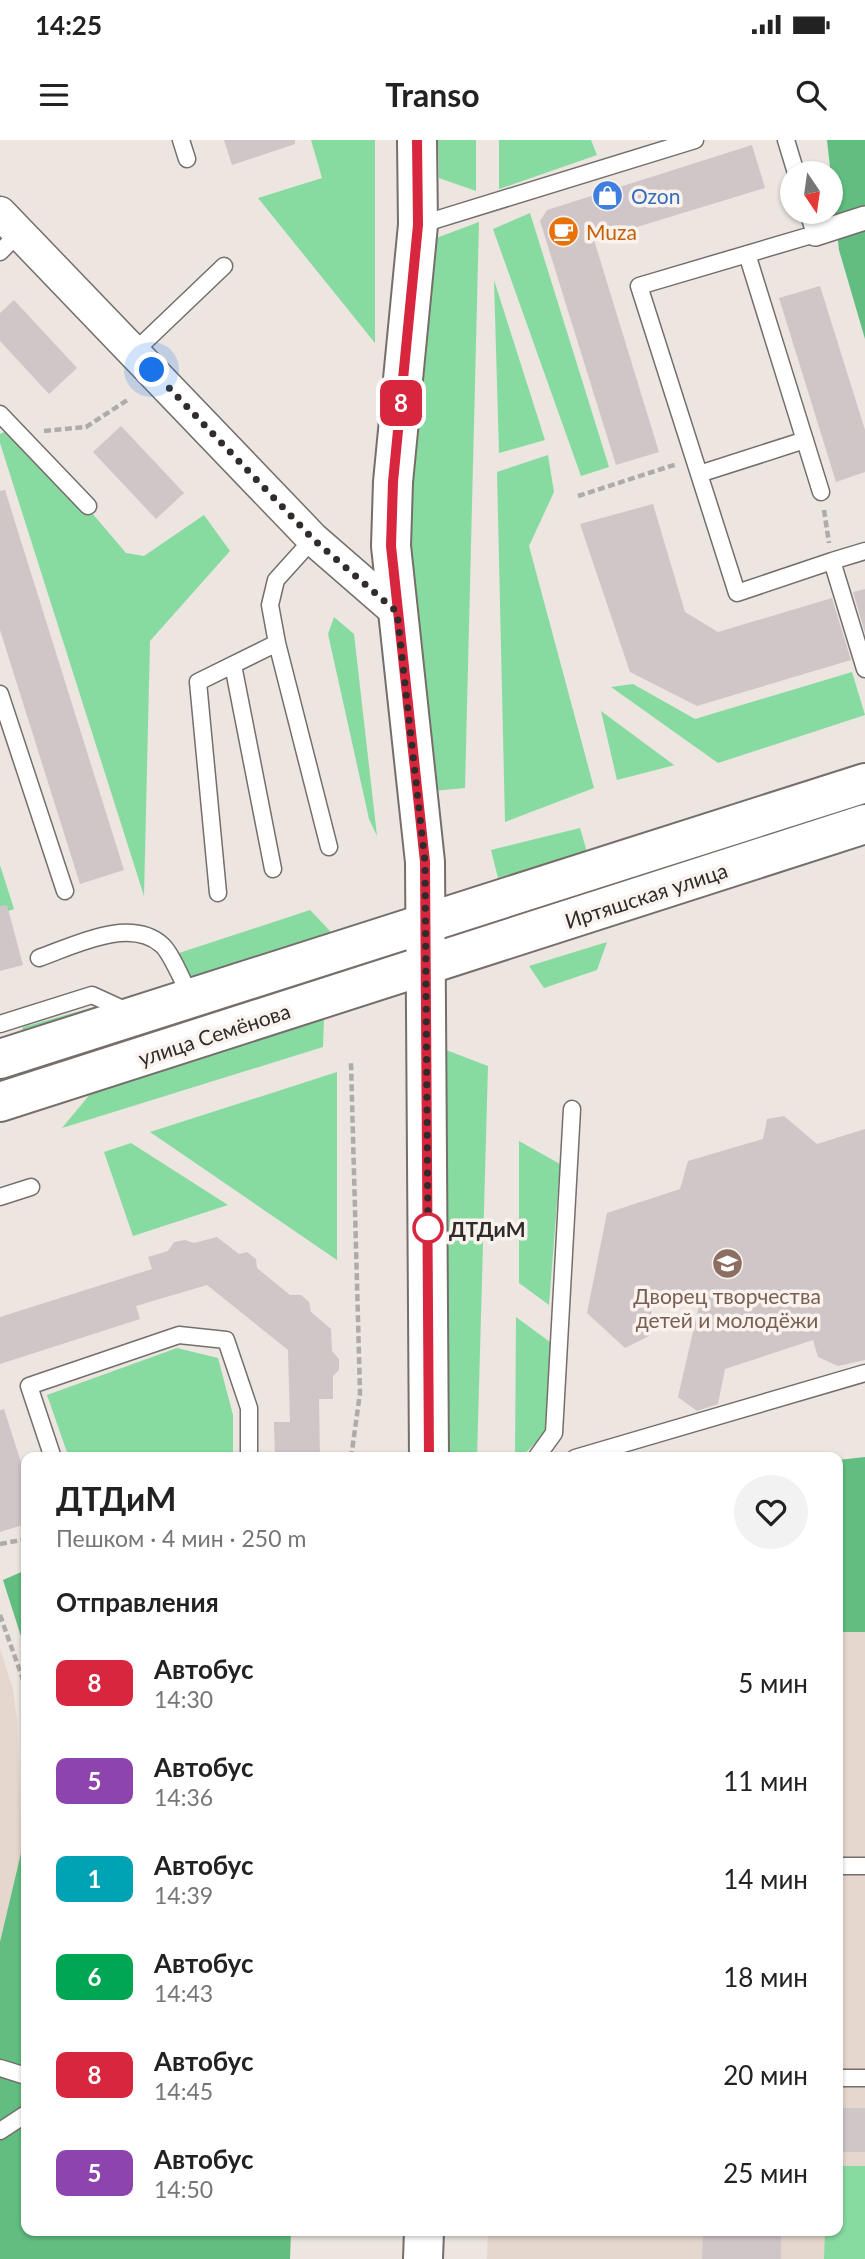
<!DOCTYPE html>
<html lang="ru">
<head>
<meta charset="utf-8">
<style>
	body { margin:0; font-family:Lato,sans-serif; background:#f2f2f2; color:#222; height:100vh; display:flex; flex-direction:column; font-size:26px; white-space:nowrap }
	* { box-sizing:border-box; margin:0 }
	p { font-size:23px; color:#767676 }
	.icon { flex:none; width:38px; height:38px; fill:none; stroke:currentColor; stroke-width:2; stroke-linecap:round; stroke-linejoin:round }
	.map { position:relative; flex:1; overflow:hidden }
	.sheet { position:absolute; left:21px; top:1312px; width:822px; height:784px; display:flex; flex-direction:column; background:#fff; border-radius:14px; box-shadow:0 2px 5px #0004 }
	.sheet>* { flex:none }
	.badge { padding:0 14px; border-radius:10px; font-size:24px; line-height:46px }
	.needle { width:46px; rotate:167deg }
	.tools { position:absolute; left:780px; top:21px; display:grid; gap:14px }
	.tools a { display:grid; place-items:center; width:63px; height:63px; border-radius:50%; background:#fff; box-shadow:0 2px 5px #0004; font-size:35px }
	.you { position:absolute; width:35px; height:35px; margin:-18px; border:5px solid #fff; border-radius:50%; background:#1a73e8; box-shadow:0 0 0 10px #1a73e833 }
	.map>.badge { position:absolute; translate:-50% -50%; box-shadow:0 0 0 4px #fff }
	h2 { padding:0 35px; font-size:26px; line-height:63px }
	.round { display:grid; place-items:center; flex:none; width:74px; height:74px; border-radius:37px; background:#f2f2f2 }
	.head { display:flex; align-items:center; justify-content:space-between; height:119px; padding:0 35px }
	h1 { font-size:33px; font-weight:700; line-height:52px }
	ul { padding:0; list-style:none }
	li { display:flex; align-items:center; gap:21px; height:98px; padding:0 35px }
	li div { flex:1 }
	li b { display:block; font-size:26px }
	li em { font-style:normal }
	li .badge { min-width:77px; font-weight:700; text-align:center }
	.status { display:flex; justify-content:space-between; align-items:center; height:49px; padding:0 35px; background:#fff; direction:ltr }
	.status svg { height:19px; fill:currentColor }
	header { display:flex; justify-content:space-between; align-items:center; height:91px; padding:0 35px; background:#fff; font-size:32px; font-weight:700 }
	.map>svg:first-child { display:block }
</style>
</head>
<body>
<div class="status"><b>14:25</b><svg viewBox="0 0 49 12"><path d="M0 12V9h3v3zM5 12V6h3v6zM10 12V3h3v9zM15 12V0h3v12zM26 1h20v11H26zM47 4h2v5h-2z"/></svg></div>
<header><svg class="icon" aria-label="menu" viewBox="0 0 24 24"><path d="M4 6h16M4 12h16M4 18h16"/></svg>Transo<svg class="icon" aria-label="search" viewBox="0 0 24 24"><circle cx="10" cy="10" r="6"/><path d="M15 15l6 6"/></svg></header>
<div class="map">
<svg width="865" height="2119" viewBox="0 0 865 2119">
	<rect width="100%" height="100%" fill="#ece5e0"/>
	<!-- built -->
	<path fill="#e5d7ce" d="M838 1492H865V2119H487L488 2091H838Z
		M0 1509 13 1549 17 1580 26 1828 0 1917Z"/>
	<!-- green -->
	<path fill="#87dba1" d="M311 0H375V203L258 58 322 38Z
		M438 0H476V51L439 38Z
		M499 0H591L597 15 499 49Z
		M530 73 609 327 581 336 493 89Z
		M479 82 465 648 432 651 411 407 414 322 431 100Z
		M494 140 545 300 499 313Z
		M17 285 126 413 144 416 204 375 230 411 150 501 144 756 0 303V294Z
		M548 315 554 352 529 406 594 648 505 682 497 332Z
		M334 477 354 494 377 696 369 679 328 494Z
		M852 532 865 575 718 623 611 547 633 544 695 579Z
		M601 571 674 625H675L617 640Z
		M580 688 587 712 498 738 491 710Z
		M0 725 14 769 0 774Z
		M310 770 332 793 190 841 176 814Z
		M607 802 597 830 544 848 529 826Z
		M337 830 342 840 0 947V938Z
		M98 866 111 872 19 900 23 887Z
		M324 879 323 907 62 988 91 953Z
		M446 910 488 926 477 1318H444Z
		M337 932V1120L150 992Z
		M519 1001 560 1024 549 1165 519 1143Z
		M131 1003 228 1065 133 1096 104 1012Z
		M516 1177 554 1205 548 1291 520 1318H515Z
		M177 1208 218 1218 233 1275V1318H69L47 1255Z
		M838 2026H865V2119H824L825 2091H838Z"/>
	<!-- forest -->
	<path fill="#61be80" d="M827 0H865V199L839 110Z
		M865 1317V1492H838V1320Z
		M26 1430V1512L3 1440Z
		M26 1692V2091H291L290 2119H0V1802Z"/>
	<!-- building -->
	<path fill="#cfc6c8" d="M224 0H295V4L232 25Z
		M752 5 765 48 594 100 659 312 616 325 540 81 547 70Z
		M820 146 865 290V332L836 342 779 158Z
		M14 160 77 228 49 254 0 201V173Z
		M121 286 184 353 156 379 93 312Z
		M5 350 124 730 80 744 0 490V351Z
		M653 364 685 472 718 492 832 458 851 520 697 566 630 532 580 384Z
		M865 449V493L853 452Z
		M7 765 23 825 0 831V766Z
		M784 976 817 1004 865 989V1220L838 1226 818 1217 813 1200 725 1229 718 1264 697 1271 678 1257 701 1157 652 1168 649 1196 625 1208 587 1173 607 1073 680 1049 688 1021 763 999 767 979Z
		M217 1097 239 1114 247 1112 256 1119 257 1128 290 1155H301L309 1162 311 1172 331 1189 332 1211 339 1219V1230L333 1236V1259H319L320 1318H275L274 1282H290L288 1210 207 1145 136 1166 140 1179 0 1224V1177L152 1129 148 1117 168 1111 174 1102 185 1100 194 1103Z
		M4 1269 26 1338V1384L0 1392V1270Z
		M838 1968H865V2012H838Z
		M703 2091H781V2119H702Z"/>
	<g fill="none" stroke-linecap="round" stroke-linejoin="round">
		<defs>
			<path id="service" d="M181 0 187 19
				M786 0 796 33
				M808 72 815 94 639 146 737 453 832 421
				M419 85 695 0
				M0 112 19 93
				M747 114 821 352
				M134 212 224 126
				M0 274 88 366
				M699 334 805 300
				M313 399 276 440 270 465 277 503 329 707
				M865 411 832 421 865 529
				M233 525 273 729
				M0 554 65 751
				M218 753 198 542 277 503
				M39 818C73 806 130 776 162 805 172 814 184 845 191 857
				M0 884 92 855 127 871
				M0 1057 31 1047
				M53 1318 29 1246 179 1195 226 1200 249 1268V1318
				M536 1318 554 1293 572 969
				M575 1318 865 1233
				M838 1726H865
				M0 1928 26 1936
				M838 1938H865
				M0 1991 26 1974"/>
			<path id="pedestrian" d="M815 94 865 78"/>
			<path id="minor" d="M0 73 313 399 397 472"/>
			<path id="tertiary" d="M417 0 418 85 393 342 391 406 425 722 429 1318
				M0 919 865 643
				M0 962 865 684
				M423 2119 424 2091"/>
		</defs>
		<!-- service casing -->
		<use href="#service" stroke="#756e6a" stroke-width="19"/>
		<!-- pedestrian casing -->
		<use href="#pedestrian" stroke="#756e6a" stroke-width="26"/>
		<!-- minor casing -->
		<use href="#minor" stroke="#756e6a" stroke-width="35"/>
		<!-- tertiary casing -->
		<use href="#tertiary" stroke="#756e6a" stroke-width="42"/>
		<!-- path -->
		<path stroke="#b1aba8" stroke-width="4.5" stroke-dasharray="7 3.5" stroke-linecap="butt" d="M44 291 86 287 129 259
			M578 356 677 324
			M824 370 829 403
			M351 1318 360 1253 351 923
			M0 1404 26 1399
			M0 1475 26 1548"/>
		<!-- service -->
		<use href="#service" stroke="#fff" stroke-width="16"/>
		<!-- pedestrian -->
		<use href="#pedestrian" stroke="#fff" stroke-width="23"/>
		<!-- minor -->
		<use href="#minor" stroke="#fff" stroke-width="32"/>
		<!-- tertiary -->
		<use href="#tertiary" stroke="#fff" stroke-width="38"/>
	</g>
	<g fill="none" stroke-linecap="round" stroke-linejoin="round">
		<defs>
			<path id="line" d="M417 0 418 85 393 342 391 406 425 722 429 1318"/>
		</defs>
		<!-- line casing -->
		<use href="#line" stroke="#fff" stroke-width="16"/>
		<!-- line -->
		<use href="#line" stroke="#d7263d" stroke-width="10"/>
		<!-- walk -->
		<path stroke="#2f2c2b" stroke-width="7" stroke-dasharray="0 12.6" d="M152 230 313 399 397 472 425 722 428 1097V1088"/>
	</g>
	<!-- icons -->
	<defs>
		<symbol id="shop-disc" viewBox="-11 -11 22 22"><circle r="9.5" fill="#3f7fe0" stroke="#faf2ed"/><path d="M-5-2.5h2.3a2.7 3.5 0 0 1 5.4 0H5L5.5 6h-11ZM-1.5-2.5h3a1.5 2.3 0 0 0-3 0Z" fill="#fff"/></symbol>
		<symbol id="cafe-disc" viewBox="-11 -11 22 22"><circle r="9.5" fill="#e8710a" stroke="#faf2ed"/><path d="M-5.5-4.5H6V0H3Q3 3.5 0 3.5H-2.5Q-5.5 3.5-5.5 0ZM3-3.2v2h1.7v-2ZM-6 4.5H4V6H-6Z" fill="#fff"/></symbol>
		<symbol id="school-disc" viewBox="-11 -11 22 22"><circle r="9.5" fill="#8d6e63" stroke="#faf2ed"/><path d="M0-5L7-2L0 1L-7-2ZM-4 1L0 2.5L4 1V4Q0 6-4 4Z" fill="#fff"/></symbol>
	</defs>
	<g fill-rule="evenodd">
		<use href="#shop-disc" x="590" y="38" width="35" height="35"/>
		<use href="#cafe-disc" x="546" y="74" width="35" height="35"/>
		<use href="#school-disc" x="710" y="1106" width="35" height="35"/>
	</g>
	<!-- markers -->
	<circle fill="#fff" stroke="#d7263d" stroke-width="3.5" cx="428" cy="1088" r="14"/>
	<g text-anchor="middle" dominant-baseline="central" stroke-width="7" stroke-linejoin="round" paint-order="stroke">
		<!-- shop labels -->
		<g font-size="21" fill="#366cbe" stroke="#faf2ed" text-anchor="start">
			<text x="631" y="55">Ozon</text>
		</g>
		<!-- food labels -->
		<g font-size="21" fill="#c56008" stroke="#faf2ed" text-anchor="start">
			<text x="586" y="91">Muza</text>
		</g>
		<!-- street labels -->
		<g font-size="21" fill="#2f2c2b" stroke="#faf2ed">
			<text transform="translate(646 755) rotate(-18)">Иртяшская улица</text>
			<text transform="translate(214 894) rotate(-18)">улица Семёнова</text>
		</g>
		<!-- stop labels -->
		<g font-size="21" font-weight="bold" fill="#2f2c2b" stroke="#faf2ed" text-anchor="start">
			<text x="449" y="1088">ДТДиМ</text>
		</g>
		<!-- education labels -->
		<g font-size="21" fill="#785e54" stroke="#faf2ed">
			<text x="727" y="1155">Дворец творчества<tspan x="727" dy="24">детей и молодёжи</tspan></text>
		</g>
	</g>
</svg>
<div class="tools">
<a><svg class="needle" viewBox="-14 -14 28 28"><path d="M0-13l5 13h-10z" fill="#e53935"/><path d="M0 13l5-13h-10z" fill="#767676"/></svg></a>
</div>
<div class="you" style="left:152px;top:230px"></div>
<b class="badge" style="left:401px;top:263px;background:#d7263d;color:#fff">8</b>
<section class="sheet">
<div class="head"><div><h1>ДТДиМ</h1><p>Пешком · 4 мин · 250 m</p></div><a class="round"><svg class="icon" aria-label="heart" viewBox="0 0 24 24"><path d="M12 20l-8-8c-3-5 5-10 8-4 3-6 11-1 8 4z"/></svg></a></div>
<h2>Отправления</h2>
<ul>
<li><span class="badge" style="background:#d7263d;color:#fff">8</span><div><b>Автобус</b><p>14:30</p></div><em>5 мин</em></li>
<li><span class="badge" style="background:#8e44ad;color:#fff">5</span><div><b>Автобус</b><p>14:36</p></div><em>11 мин</em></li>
<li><span class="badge" style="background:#00a3b4;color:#fff">1</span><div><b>Автобус</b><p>14:39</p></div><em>14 мин</em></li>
<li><span class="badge" style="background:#00a651;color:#fff">6</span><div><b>Автобус</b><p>14:43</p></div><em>18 мин</em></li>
<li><span class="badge" style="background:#d7263d;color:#fff">8</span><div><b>Автобус</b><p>14:45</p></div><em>20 мин</em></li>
<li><span class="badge" style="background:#8e44ad;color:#fff">5</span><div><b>Автобус</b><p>14:50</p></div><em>25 мин</em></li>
</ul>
</section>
</div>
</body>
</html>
